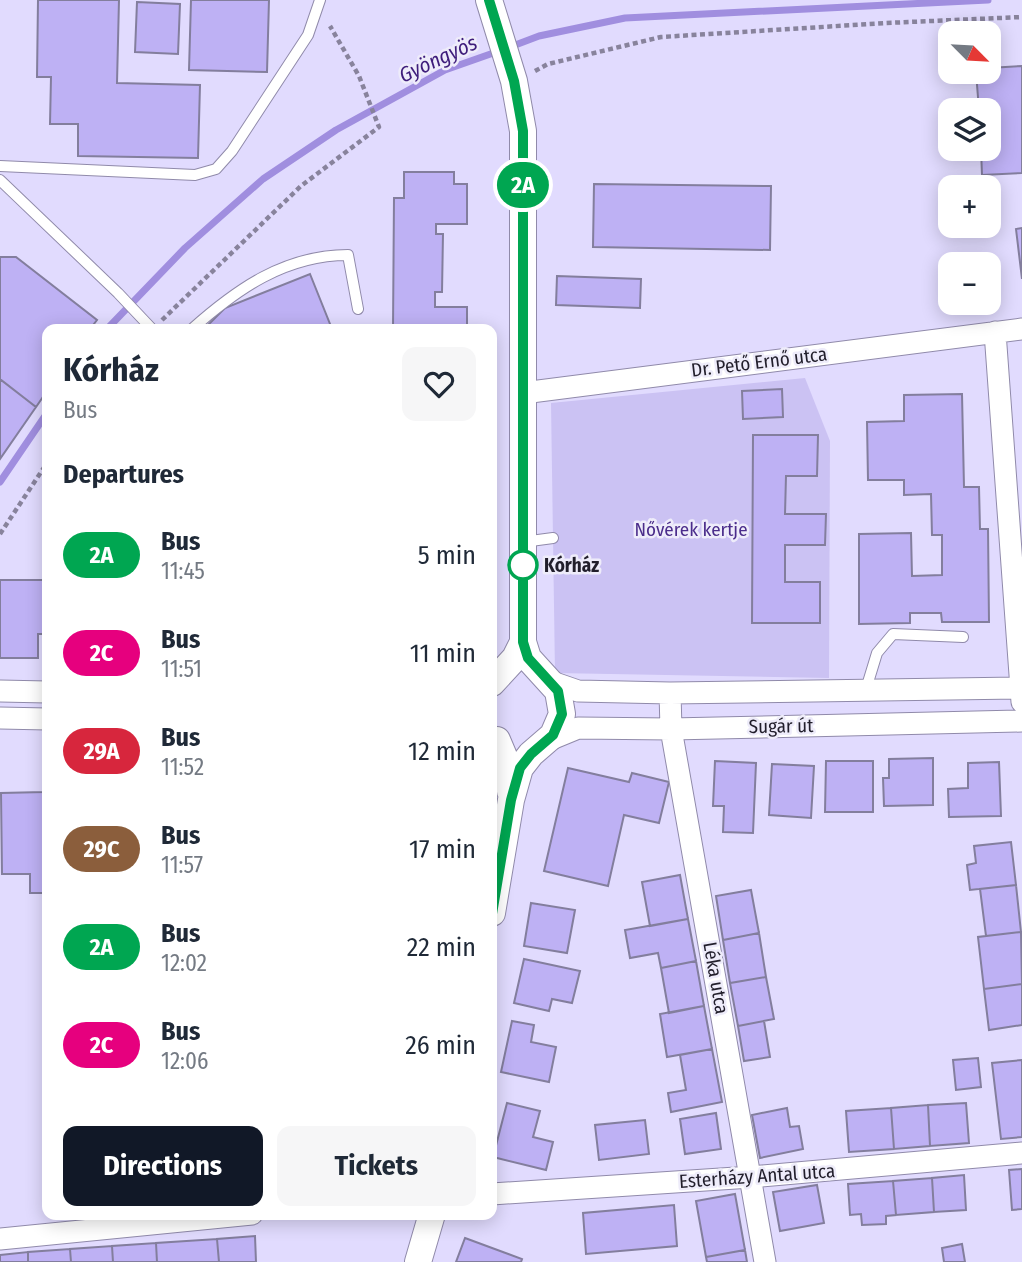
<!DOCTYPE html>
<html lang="en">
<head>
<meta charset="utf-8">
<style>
	body { margin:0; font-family:"Fira Sans Condensed",sans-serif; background:#f6f6f7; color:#1f2937; height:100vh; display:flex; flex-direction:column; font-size:26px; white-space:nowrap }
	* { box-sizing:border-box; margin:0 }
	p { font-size:23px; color:#747a83 }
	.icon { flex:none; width:38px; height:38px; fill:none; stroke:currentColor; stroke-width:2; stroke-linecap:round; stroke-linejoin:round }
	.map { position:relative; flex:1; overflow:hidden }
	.details { position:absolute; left:42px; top:324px; width:455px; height:896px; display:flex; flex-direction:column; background:#fff; border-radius:14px; box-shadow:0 4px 18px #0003 }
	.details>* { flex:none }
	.badge { padding:0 14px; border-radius:23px; font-size:24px; line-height:46px }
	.needle { width:46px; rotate:114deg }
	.fabs { position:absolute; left:938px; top:21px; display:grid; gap:14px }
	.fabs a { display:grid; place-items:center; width:63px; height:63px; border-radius:14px; background:#fff; box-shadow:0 4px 18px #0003; font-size:35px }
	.map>.badge { position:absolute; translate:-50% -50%; box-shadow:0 0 0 4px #fff }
	h2 { padding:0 21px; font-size:26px; line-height:63px }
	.round { display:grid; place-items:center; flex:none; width:74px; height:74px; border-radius:14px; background:#f6f6f7 }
	.summary { display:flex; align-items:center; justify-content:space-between; height:119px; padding:0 21px }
	h1 { font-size:33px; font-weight:700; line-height:52px }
	.action { display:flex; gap:14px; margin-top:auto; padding:14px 21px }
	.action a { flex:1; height:80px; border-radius:14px; background:#111827; color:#fff; font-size:28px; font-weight:700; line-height:80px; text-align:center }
	.action a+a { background:#f6f6f7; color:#1f2937 }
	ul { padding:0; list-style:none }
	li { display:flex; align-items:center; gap:21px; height:98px; padding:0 21px }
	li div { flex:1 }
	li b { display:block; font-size:26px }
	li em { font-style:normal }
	li .badge { min-width:77px; font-weight:700; text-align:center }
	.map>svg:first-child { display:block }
</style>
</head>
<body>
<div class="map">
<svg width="1022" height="1262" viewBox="0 0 1022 1262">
	<rect width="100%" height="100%" fill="#e1dbfe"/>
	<!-- green -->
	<path fill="#cbc2f3" d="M805 378 830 441 829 678 555 673 551 403Z"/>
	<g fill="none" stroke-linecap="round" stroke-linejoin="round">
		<!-- stream -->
		<path stroke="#a08edf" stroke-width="7" d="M510 47 539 36 625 18 988 0
			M107 329 185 248 263 179 336 130 445 70 499 51
			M0 482 47 413"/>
	</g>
	<!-- building -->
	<path fill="#beb1f4" stroke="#837e9d" stroke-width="2" d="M38 0H119L117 83 200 85 198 158 78 156V124H50L51 77H37Z
		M191 0H269L267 72 189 70Z
		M137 2 180 4 178 54 135 52Z
		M1022 66V173L982 175 981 149H989V110H979L976 72H989V68Z
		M404 172H454V184H467V224H436V234H443L442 292H435V307H467V329H393L394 198H404Z
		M594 184 771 186 770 250 593 247Z
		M1022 228V279L1016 229Z
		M0 257H16L97 320 90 329H47V391L36 407 0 379Z
		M310 274 332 329H204L225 308Z
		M557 276 641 279 640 308 556 305Z
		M1 380 36 407 0 459V382Z
		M782 389 783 417 743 419 742 391Z
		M962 394 964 487H979L980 529H988L989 622H942L941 613H910V623L859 624V534L911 533 912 576 942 575V535H932L931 494 904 495V480H868L867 422 904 421V395Z
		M753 435H818L817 476H786L785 514H826L825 545H785V582H820V623H752Z
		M0 580H47V634H38V658H0Z
		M933 758V805L884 806 883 778H889V759Z
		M715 761 756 763 753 833 723 832 724 806H713Z
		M826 761H873V812H825Z
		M999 762 1001 816 949 817 948 789 968 788V763Z
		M772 764 814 766 811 818 769 815Z
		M568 768 629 782 632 773 669 782 659 823 624 815 608 886 544 871Z
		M44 773H47V893H30V874H2L1 793 44 792Z
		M1011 842 1016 885 970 890 967 865 976 863 974 846Z
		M680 875 688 919 650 926 642 882Z
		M1016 885 1021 932 986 936 980 889Z
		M751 890 759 933 723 940 716 896Z
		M531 903 575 910 567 953 524 946Z
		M688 919 696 961 661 968 658 953 630 958 625 930Z
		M1021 932 1022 984 984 989 978 937Z
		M759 933 766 977 730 983 723 940Z
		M524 959 580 971 572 1003 552 999 549 1011 514 1003Z
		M696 961 704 1006 669 1013 661 968Z
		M766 977 774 1019 738 1026 730 983Z
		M1022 984V1025L989 1030 984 989Z
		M704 1006 712 1049 667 1057 660 1014Z
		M512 1021 534 1025 531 1042 556 1047 549 1082 501 1072Z
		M764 1021 770 1057 744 1061 738 1026Z
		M712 1049 722 1102 671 1112 668 1093 686 1090 680 1055Z
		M978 1058 981 1087 956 1090 953 1060Z
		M1022 1060V1137L1001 1139 992 1063Z
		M507 1103 540 1111 533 1137 553 1142 546 1170 493 1157Z
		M966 1103 969 1143 930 1146 928 1105Z
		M928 1105 930 1146 894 1149 891 1108Z
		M787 1108 790 1127 799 1126 803 1149 760 1158 752 1115Z
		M891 1108 894 1149 849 1152 846 1111Z
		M716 1113 721 1149 685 1154 680 1119Z
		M645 1120 649 1154 599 1160 595 1125Z
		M1022 1169V1209L1012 1210 1009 1170Z
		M964 1175 966 1210 934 1212 932 1178Z
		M932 1178 934 1212 896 1215 893 1181Z
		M893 1181 896 1215 886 1216V1224L862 1225 861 1214 850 1215 848 1184Z
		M817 1185 824 1223 780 1231 773 1192Z
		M735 1194 745 1250 706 1257 696 1201Z
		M674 1205 677 1246 586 1254 583 1213Z
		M255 1236 256 1262H219L217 1239Z
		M465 1238 522 1259 521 1262H456Z
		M217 1239 219 1262H157L156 1243Z
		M156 1243 157 1262H113L112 1246Z
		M962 1244 965 1262H944L942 1248Z
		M112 1246 113 1262H71L70 1249Z
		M70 1249 71 1262H28V1252Z
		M745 1250 747 1262H707L706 1257Z
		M28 1252V1262H0V1255Z"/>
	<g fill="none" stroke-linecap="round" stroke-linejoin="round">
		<defs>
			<path id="service" d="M0 166 195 175 216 169 232 151 308 35 320 0
				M0 180 118 293 152 329
				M192 329C237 289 285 255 348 255L358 309
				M523 542 553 538
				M866 689 877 653 893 634 963 637"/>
			<path id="minor" d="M995 332 1022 702
				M523 393 1022 329
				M552 682 578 691 670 693 1022 688
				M0 691 47 692
				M670 693 671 729 765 1262
				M0 718 47 719
				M544 742 578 728 671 729 1022 721
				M492 1194 751 1177 1022 1153
				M0 1239 252 1214"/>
			<path id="tertiary" d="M489 0 514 81 523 131V642L528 658 558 691 562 714 553 735 531 754 520 768 511 800 492 913
				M492 683 515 658 523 642
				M497 740 508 766 510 791
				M418 1262 432 1214"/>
		</defs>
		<!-- service casing -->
		<use href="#service" stroke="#908aaa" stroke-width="12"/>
		<!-- minor casing -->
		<use href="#minor" stroke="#908aaa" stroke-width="23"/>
		<!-- tertiary casing -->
		<use href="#tertiary" stroke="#908aaa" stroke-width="28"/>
		<!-- path -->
		<path stroke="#88839c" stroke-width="4.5" stroke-dasharray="5 3.5" stroke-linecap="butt" d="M535 71 548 64 661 37 886 23 1022 17
			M162 320 301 186 379 127 359 76 330 26
			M0 534 47 463"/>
		<!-- service -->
		<use href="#service" stroke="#fff" stroke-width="10"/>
		<!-- minor -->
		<use href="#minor" stroke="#fff" stroke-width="21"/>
		<!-- tertiary -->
		<use href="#tertiary" stroke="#fff" stroke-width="26"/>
	</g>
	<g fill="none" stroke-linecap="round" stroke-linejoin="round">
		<defs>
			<path id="line" d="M489 0 514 81 523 131V642L528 658 558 691 562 714 553 735 531 754 520 768 511 800 492 914"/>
		</defs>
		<!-- line casing -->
		<use href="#line" stroke="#fff" stroke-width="16"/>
		<!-- line -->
		<use href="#line" stroke="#00a651" stroke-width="10"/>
	</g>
	<!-- markers -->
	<circle fill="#fff" stroke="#00a651" stroke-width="3.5" cx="523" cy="565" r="14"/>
	<g text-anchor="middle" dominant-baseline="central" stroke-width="5" stroke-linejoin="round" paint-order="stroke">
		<!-- street labels -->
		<g font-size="19" fill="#211e2b" stroke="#eeecfa">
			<text transform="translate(759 362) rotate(-7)">Dr. Pető Ernő utca</text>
			<text transform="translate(781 726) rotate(-1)">Sugár út</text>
			<text transform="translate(716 978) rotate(80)">Léka utca</text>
			<text transform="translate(757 1176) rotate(-4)">Esterházy Antal utca</text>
		</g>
		<!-- park labels -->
		<g font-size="19" fill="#4b2d8b" stroke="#eeecfa">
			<text x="691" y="529">Nővérek kertje</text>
		</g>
		<!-- stop labels -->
		<g font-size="19" font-weight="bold" fill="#211e2b" stroke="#eeecfa" text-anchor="start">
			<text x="544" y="565">Kórház</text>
		</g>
		<!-- water labels -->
		<g font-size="21" font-style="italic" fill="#3e1d7b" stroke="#eeecfa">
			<text transform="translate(438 59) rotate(-25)">Gyöngyös</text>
		</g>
	</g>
</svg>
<div class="fabs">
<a><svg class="needle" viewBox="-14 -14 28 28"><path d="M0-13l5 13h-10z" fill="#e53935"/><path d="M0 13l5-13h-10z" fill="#747a83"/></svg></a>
<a><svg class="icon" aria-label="layers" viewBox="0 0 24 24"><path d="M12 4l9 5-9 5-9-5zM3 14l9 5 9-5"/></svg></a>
<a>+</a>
<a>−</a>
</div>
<b class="badge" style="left:523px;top:185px;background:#00a651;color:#fff">2A</b>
<section class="details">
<div class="summary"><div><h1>Kórház</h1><p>Bus</p></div><a class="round"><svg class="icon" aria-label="heart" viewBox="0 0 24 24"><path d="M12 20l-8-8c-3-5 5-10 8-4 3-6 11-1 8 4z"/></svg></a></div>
<h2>Departures</h2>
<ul>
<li><span class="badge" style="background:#00a651;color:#fff">2A</span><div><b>Bus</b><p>11:45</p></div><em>5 min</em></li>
<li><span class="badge" style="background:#e6007e;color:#fff">2C</span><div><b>Bus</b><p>11:51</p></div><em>11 min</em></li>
<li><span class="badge" style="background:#d7263d;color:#fff">29A</span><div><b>Bus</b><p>11:52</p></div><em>12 min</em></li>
<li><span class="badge" style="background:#8b5e3c;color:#fff">29C</span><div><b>Bus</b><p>11:57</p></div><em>17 min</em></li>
<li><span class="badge" style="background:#00a651;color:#fff">2A</span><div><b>Bus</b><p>12:02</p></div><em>22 min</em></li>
<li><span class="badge" style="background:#e6007e;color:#fff">2C</span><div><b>Bus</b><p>12:06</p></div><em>26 min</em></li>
</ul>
<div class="action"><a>Directions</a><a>Tickets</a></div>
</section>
</div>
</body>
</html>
